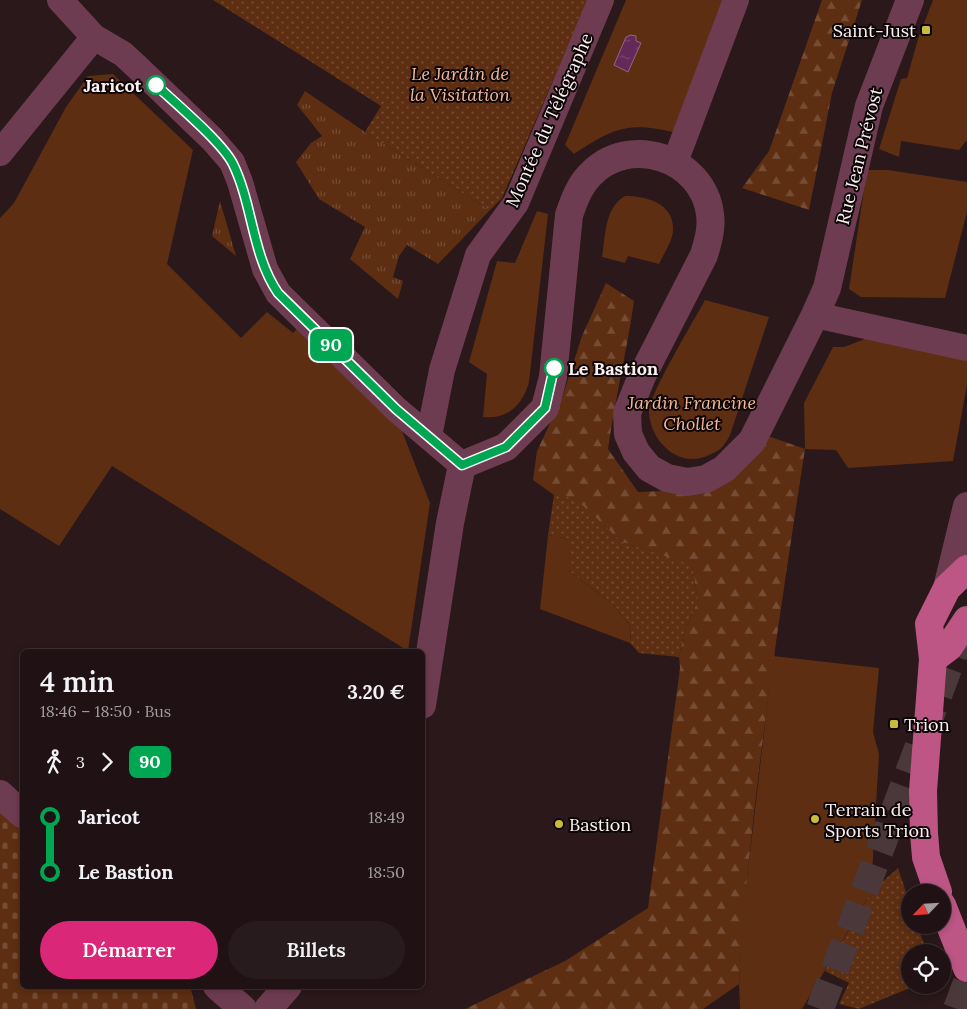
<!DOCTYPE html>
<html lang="fr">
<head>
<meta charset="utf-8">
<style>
	body { margin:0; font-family:Lora,serif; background:#281b1d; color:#f1f3f6; height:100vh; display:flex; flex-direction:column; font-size:19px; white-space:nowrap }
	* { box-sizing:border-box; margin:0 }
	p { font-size:16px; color:#a29ea0 }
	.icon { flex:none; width:28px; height:28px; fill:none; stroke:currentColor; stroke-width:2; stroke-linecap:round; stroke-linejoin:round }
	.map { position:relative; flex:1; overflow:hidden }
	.sheet { position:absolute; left:20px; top:649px; width:405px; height:340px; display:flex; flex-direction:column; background:#201214; border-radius:8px; box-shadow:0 2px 8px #0003,0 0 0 1px #3d3234 }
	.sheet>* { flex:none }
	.badge { padding:0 10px; border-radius:8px; font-size:18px; line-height:32px }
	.needle { width:32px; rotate:245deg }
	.tools { position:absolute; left:901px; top:884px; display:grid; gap:10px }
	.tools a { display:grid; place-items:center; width:50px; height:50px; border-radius:50%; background:#201214; box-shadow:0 2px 8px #0003,0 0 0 1px #3d3234; font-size:25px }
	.map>.badge { position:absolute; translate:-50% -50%; box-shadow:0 0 0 2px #fff }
	.legs { display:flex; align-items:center; gap:8px; height:55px; padding:0 20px; font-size:16px }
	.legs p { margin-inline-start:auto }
	.head { display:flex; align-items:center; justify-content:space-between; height:85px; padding:0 20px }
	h1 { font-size:28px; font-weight:600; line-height:38px }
	.button { display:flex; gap:10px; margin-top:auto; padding:10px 20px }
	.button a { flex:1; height:58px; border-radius:30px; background:#db2777; color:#fff; font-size:20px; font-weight:600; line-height:58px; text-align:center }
	.button a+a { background:#281b1d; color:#f1f3f6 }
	ul { padding:0 20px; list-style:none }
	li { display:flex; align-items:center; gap:18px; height:55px; font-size:19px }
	li i { display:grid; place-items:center; width:8px; height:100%; margin:0 6px; background:currentColor }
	li i::after { content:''; width:12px; height:12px; margin:-6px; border:4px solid; border-radius:50%; background:#201214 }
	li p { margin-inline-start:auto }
	li:first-child i { background:linear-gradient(#0000 50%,currentColor 0) }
	li:last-child i { background:linear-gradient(currentColor 50%,#0000 0) }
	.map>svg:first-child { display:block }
</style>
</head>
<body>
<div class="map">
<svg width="967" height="1009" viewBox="0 0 967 1009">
	<defs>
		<pattern id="grass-tufts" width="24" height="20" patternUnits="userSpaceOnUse" patternTransform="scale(1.25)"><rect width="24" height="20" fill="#5d2e12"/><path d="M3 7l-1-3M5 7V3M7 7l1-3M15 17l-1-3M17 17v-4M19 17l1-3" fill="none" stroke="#754d35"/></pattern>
		<pattern id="forest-firs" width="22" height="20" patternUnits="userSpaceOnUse" patternTransform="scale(1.25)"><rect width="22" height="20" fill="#5d2e12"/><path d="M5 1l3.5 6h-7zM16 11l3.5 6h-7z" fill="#754d35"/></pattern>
		<pattern id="cemetery-stones" width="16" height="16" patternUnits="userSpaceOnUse" patternTransform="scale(1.25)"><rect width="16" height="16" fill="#5d2e12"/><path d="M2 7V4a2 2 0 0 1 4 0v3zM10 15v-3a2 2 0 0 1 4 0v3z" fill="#754d35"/></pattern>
		<pattern id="park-dots" width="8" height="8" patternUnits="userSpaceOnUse" patternTransform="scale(1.25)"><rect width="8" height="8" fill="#5d2e12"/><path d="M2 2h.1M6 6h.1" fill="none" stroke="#754d35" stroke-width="1.8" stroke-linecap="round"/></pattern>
		<pattern id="water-ripples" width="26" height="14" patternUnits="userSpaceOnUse" patternTransform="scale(1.25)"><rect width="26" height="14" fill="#652959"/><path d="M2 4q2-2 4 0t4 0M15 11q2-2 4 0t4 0" fill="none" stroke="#7c4871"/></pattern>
	</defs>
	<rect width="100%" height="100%" fill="#2a181a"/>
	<!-- grass -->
	<path fill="url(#grass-tufts)" d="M305 91 365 132 490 210 438 264 407 245 399 256 393 277 403 281 398 299 350 259 365 227 319 199 296 162 311 143 322 136 297 105Z
		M220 201 236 256 212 236Z"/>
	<!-- forest -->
	<path fill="url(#forest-firs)" d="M822 0H862L832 93 809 210 742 188 769 151Z
		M606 283 634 301C627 351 615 399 608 449L638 492 685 490 768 436 805 449C778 626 750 804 739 984L703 1009H465L565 961 648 908 680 668 679 657 684 633 698 600 692 566 622 542 576 500 554 495 533 480 537 451 562 398 582 336Z"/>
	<!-- cemetery -->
	<path fill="url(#cemetery-stones)" d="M0 809 22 829V986H190L196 1009H0Z"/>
	<!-- park -->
	<path fill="url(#park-dots)" d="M213 0H588L502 198 490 210 365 132 381 106Z
		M554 495 576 499 622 542 692 565 698 600 684 633 679 657 639 653 630 643 631 627 614 605 569 571V539L548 535Z
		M898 868 910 904V925H917L927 952H910V985H917L859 1009 839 1004 849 983 825 971 871 892Z"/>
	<!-- garden -->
	<path fill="#5d2e12" d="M626 0H725L673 132C627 121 612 129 574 154L565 145Z
		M933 0H967V140L959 150 901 141 899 157 879 149 901 79 907 78 918 39Z
		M113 74 193 150 167 264 241 338 267 312 293 333 297 329 402 431 430 503 408 651 112 466 59 546 0 509V218L14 203 66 107 88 76Z
		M867 170H888L967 182V212L945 298 861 297 849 289Z
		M625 196C646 196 675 203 673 231 672 242 664 253 659 264L628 256 625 263 602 257C606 234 604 209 625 196Z
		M537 211 548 214 529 382C523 404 508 420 483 417L487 374 469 362 497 261 515 263Z
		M705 300 769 317 730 435C728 439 725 444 722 447 719 451 713 453 709 455 679 470 650 441 649 412 648 396 695 319 705 300Z
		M870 337 967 356V385L953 461 848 468 836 450 805 449 804 403 833 347H844Z
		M548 535 570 539 569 571 614 605 631 627 630 643 540 609Z
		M773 656 879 668 873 732 879 754 871 892 802 1009H740L739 984 743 913Z"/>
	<!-- water -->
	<path fill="url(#water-ripples)" stroke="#936587" d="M631 35 636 36V41L641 43 628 72 614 65 626 37Z"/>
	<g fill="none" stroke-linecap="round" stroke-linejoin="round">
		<!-- trunk-tunnel -->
		<path stroke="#4a383a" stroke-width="28" stroke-dasharray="28 14" stroke-linecap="butt" d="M820 1009 963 629
			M957 1009 967 982"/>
		<!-- minor -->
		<path stroke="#6e3c51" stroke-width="26" d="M60 0 94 37 123 54 136 66 212 139 232 162 240 182 265 269 278 293 396 409 462 465
			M0 153 94 37
			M675 162 736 0
			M815 315 967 348
			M429 436 442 370 478 255 516 203 601 0"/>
		<!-- tertiary -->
		<path stroke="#6e3c51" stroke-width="28" d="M947 588 967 506
			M422 705 450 523 462 465 506 447 545 408 553 377 569 215C574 201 579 186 590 175 629 133 703 158 710 214 712 229 708 241 704 255L642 376 627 413 628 434 636 452 649 468 667 478 687 482 706 479 724 469 752 441 815 315 827 288 869 106 910 0
			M0 794 22 814
			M217 986 243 1009
			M268 1009 288 986"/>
		<!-- primary -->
		<path stroke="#bd5684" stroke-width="28" d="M933 659 949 647 967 620
			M938 892 926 857 924 833 923 791 933 659 929 624 947 588 967 569
			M942 905 967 968"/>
	</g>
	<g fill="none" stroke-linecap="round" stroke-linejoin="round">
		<defs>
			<path id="line-1" d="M156 85C175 103 222 142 233 164 253 205 252 255 278 293L396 409 462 465 506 447 545 408 554 368"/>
		</defs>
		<!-- line-1 casing -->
		<use href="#line-1" stroke="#fff" stroke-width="11"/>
		<!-- line-1 -->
		<use href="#line-1" stroke="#00a651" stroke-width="8"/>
	</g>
	<!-- markers -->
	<g fill="#c9bb3b" stroke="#0d0607" stroke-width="2">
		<rect x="921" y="25" width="10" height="10" rx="2.5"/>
		<rect x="889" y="719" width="10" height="10" rx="2.5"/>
		<circle cx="815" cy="819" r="5"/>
		<circle cx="559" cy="824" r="5"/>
	</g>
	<g fill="#fff" stroke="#00a651" stroke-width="2.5">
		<circle cx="156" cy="85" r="9"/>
		<circle cx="554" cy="368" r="9"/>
	</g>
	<g text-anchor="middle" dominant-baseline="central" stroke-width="4" stroke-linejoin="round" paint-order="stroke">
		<!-- poi labels -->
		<g font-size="18" fill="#fdf0f1" stroke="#0d0607" text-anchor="start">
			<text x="916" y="30" text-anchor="end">Saint-Just</text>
			<text x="904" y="724">Trion</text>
			<text x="825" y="809">Terrain de<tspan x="825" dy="21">Sports Trion</tspan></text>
			<text x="569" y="824">Bastion</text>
		</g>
		<!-- park labels -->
		<g font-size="18" font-style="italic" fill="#f4b898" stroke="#0d0607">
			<text x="460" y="73">Le Jardin de<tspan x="460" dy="21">la Visitation</tspan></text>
			<text x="692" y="402">Jardin Francine<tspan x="692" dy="21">Chollet</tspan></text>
		</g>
		<!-- stop labels -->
		<g font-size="18" font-weight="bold" fill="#fdf0f1" stroke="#0d0607" text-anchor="end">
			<text x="142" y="85">Jaricot</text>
			<text x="568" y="368" text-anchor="start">Le Bastion</text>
		</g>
		<!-- street labels -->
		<g font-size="18" fill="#fdf0f1" stroke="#0d0607">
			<text transform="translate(549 120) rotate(-66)">Montée du Télégraphe</text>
			<text transform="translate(859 156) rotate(-76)">Rue Jean Prévost</text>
		</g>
	</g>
</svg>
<div class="tools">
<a><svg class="needle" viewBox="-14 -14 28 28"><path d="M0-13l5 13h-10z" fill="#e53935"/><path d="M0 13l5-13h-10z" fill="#a29ea0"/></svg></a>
<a><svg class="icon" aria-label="locate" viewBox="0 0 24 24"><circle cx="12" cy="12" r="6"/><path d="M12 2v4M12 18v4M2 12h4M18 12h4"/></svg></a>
</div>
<b class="badge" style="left:331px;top:345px;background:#00a651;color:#fff">90</b>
<section class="sheet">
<div class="head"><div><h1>4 min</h1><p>18:46 – 18:50 · Bus</p></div><b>3.20 €</b></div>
<div class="legs"><svg class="icon" aria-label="walk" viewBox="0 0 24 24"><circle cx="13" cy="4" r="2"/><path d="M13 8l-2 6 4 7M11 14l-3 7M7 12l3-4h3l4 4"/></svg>3<svg class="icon" aria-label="forward" viewBox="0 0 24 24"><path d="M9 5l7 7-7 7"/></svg><b class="badge" style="background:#00a651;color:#fff">90</b></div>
<ul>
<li><i style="color:#00a651"></i><b>Jaricot</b><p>18:49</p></li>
<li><i style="color:#00a651"></i><b>Le Bastion</b><p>18:50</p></li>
</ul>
<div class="button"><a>Démarrer</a><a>Billets</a></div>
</section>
</div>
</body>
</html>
